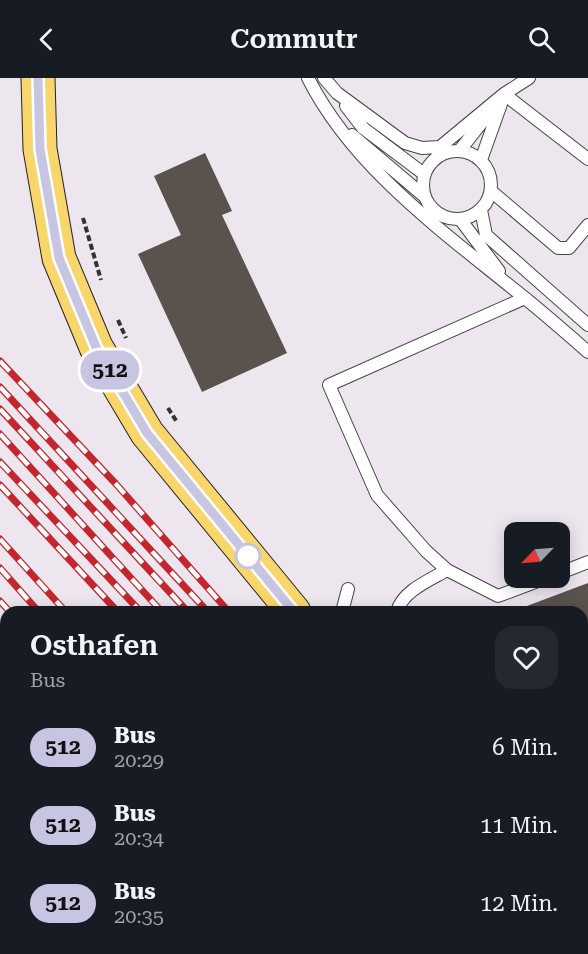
<!DOCTYPE html>
<html lang="de">
<head>
<meta charset="utf-8">
<style>
	body { margin:0; font-family:"Roboto Serif",serif; background:#242831; color:#f1f3f6; height:100vh; display:flex; flex-direction:column; font-size:22px; white-space:nowrap }
	* { box-sizing:border-box; margin:0 }
	p { font-size:20px; color:#9ea1a6 }
	.icon { flex:none; width:33px; height:33px; fill:none; stroke:currentColor; stroke-width:2; stroke-linecap:round; stroke-linejoin:round }
	.map { position:relative; flex:1; overflow:hidden }
	.drawer { position:absolute; left:0px; top:528px; width:588px; height:348px; display:flex; flex-direction:column; background:#171b24; border-radius:18px 18px 0 0; box-shadow:0 3px 15px #0003 }
	.drawer>* { flex:none }
	.badge { padding:0 12px; border-radius:20px; font-size:21px; line-height:39px }
	.needle { width:39px; rotate:245deg }
	.controls { position:absolute; left:504px; top:444px; display:grid; gap:12px }
	.controls a { display:grid; place-items:center; width:66px; height:66px; border-radius:12px; background:#171b24; box-shadow:0 3px 15px #0003; font-size:30px }
	.map>.badge { position:absolute; translate:-50% -50%; box-shadow:0 0 0 3px #fff }
	.round { display:grid; place-items:center; flex:none; width:63px; height:63px; border-radius:18px; background:#242831 }
	.head { display:flex; align-items:center; justify-content:space-between; height:102px; padding:0 30px }
	h1 { font-size:28px; font-weight:600; line-height:45px }
	ul { padding:0; list-style:none }
	li { display:flex; align-items:center; gap:18px; height:78px; padding:0 30px }
	li div { flex:1 }
	li b { display:block; font-size:22px }
	li em { font-style:normal }
	li .badge { min-width:66px; font-weight:700; text-align:center }
	header { display:flex; justify-content:space-between; align-items:center; height:78px; padding:0 30px; background:#171b24; font-size:27px; font-weight:600 }
	.map>svg:first-child { display:block }
</style>
</head>
<body>
<header><svg class="icon" aria-label="back" viewBox="0 0 24 24"><path d="M15 5l-7 7 7 7"/></svg>Commutr<svg class="icon" aria-label="search" viewBox="0 0 24 24"><circle cx="10" cy="10" r="6"/><path d="M15 15l6 6"/></svg></header>
<div class="map">
<svg width="588" height="876" viewBox="0 0 588 876">
	<rect width="100%" height="100%" fill="#fffdf5"/>
	<!-- industrial -->
	<path fill="#eee6ef" fill-rule="evenodd" d="M0 0H588V876H0ZM514 454H560V500H514ZM6 534H582V870H6Z"/>
	<!-- building -->
	<path fill="#5a524d" d="M205 75 232 133 222 137 287 275 202 314 138 176 181 157 154 98Z
		M588 505V819L582 804V534H511Z
		M6 567V612L0 605V573Z
		M0 769 6 796V870H20L21 876H0Z"/>
	<g fill="none" stroke-linecap="round" stroke-linejoin="round">
		<defs>
			<path id="service" d="M308 0C352 87 437 149 511 209 538 230 563 252 588 274
				M324 0 337 15 405 65 422 70 440 69 504 16 529 0
				M504 16 588 81
				M346 28 363 50 424 96
				M352 57 424 118
				M460 72 490 34
				M423 107a34 34 0 1 1 68 0a34 34 0 1 1-68 0Z
				M481 82 501 26
				M491 113 558 170H569L588 147
				M481 132 486 157 588 247
				M460 141 499 193
				M525 220 329 307 377 417 426 473 447 492 498 518 546 500
				M560 495 588 484
				M342 534 348 511
				M397 534C402 513 430 502 447 492
				M3 643 6 660
				M43 870 44 876
				M180 870 183 876"/>
			<path id="primary" d="M38 0 40 71 59 180 96 269 147 355 294 534
				M507 870 510 876"/>
		</defs>
		<!-- service casing -->
		<use href="#service" stroke="#444" stroke-width="14"/>
		<!-- primary casing -->
		<use href="#primary" stroke="#222" stroke-width="35"/>
		<!-- path -->
		<path stroke="#333" stroke-width="4" stroke-dasharray="6 3" stroke-linecap="butt" d="M83 140 101 202
			M118 242 126 260
			M168 330 177 344"/>
		<!-- service -->
		<use href="#service" stroke="#fff" stroke-width="12"/>
		<!-- primary -->
		<use href="#primary" stroke="#f9d66b" stroke-width="33"/>
		<defs>
			<path id="rail" d="M0 283 116 406 229 534
				M0 309 208 534
				M0 331 188 534
				M0 356 162 534
				M0 384 141 534
				M0 407 118 534
				M0 461 66 534
				M0 490 39 534
				M0 523 10 534
				M226 870 229 876
				M247 870 250 876
				M265 870 268 876
				M284 870 288 876
				M306 870 309 876
				M330 870 333 876
				M360 870 363 876
				M376 870 379 876
				M395 870 398 876
				M415 870 418 876
				M435 870 438 876
				M453 870 455 876
				M562 870 565 876
				M580 870 582 876"/>
		</defs>
		<!-- rail casing -->
		<use href="#rail" stroke="#c4262e" stroke-width="7"/>
		<!-- rail -->
		<use href="#rail" stroke="#fff" stroke-width="4.5" stroke-dasharray="14" stroke-linecap="butt"/>
	</g>
	<g fill="none" stroke-linecap="round" stroke-linejoin="round">
		<defs>
			<path id="line" d="M38 0 40 71 59 180 96 269 147 355 294 534"/>
		</defs>
		<!-- line casing -->
		<use href="#line" stroke="#fff" stroke-width="14"/>
		<!-- line -->
		<use href="#line" stroke="#c7c5e2" stroke-width="9"/>
	</g>
	<!-- markers -->
	<circle fill="#fff" stroke="#c7c5e2" stroke-width="3" cx="248" cy="478" r="12"/>
</svg>
<div class="controls">
<a><svg class="needle" viewBox="-14 -14 28 28"><path d="M0-13l5 13h-10z" fill="#e53935"/><path d="M0 13l5-13h-10z" fill="#9ea1a6"/></svg></a>
</div>
<b class="badge" style="left:110px;top:292px;background:#c7c5e2;color:#111">512</b>
<section class="drawer">
<div class="head"><div><h1>Osthafen</h1><p>Bus</p></div><a class="round"><svg class="icon" aria-label="heart" viewBox="0 0 24 24"><path d="M12 20l-8-8c-3-5 5-10 8-4 3-6 11-1 8 4z"/></svg></a></div>
<ul>
<li><span class="badge" style="background:#c7c5e2;color:#111">512</span><div><b>Bus</b><p>20:29</p></div><em>6 Min.</em></li>
<li><span class="badge" style="background:#c7c5e2;color:#111">512</span><div><b>Bus</b><p>20:34</p></div><em>11 Min.</em></li>
<li><span class="badge" style="background:#c7c5e2;color:#111">512</span><div><b>Bus</b><p>20:35</p></div><em>12 Min.</em></li>
</ul>
</section>
</div>
</body>
</html>
